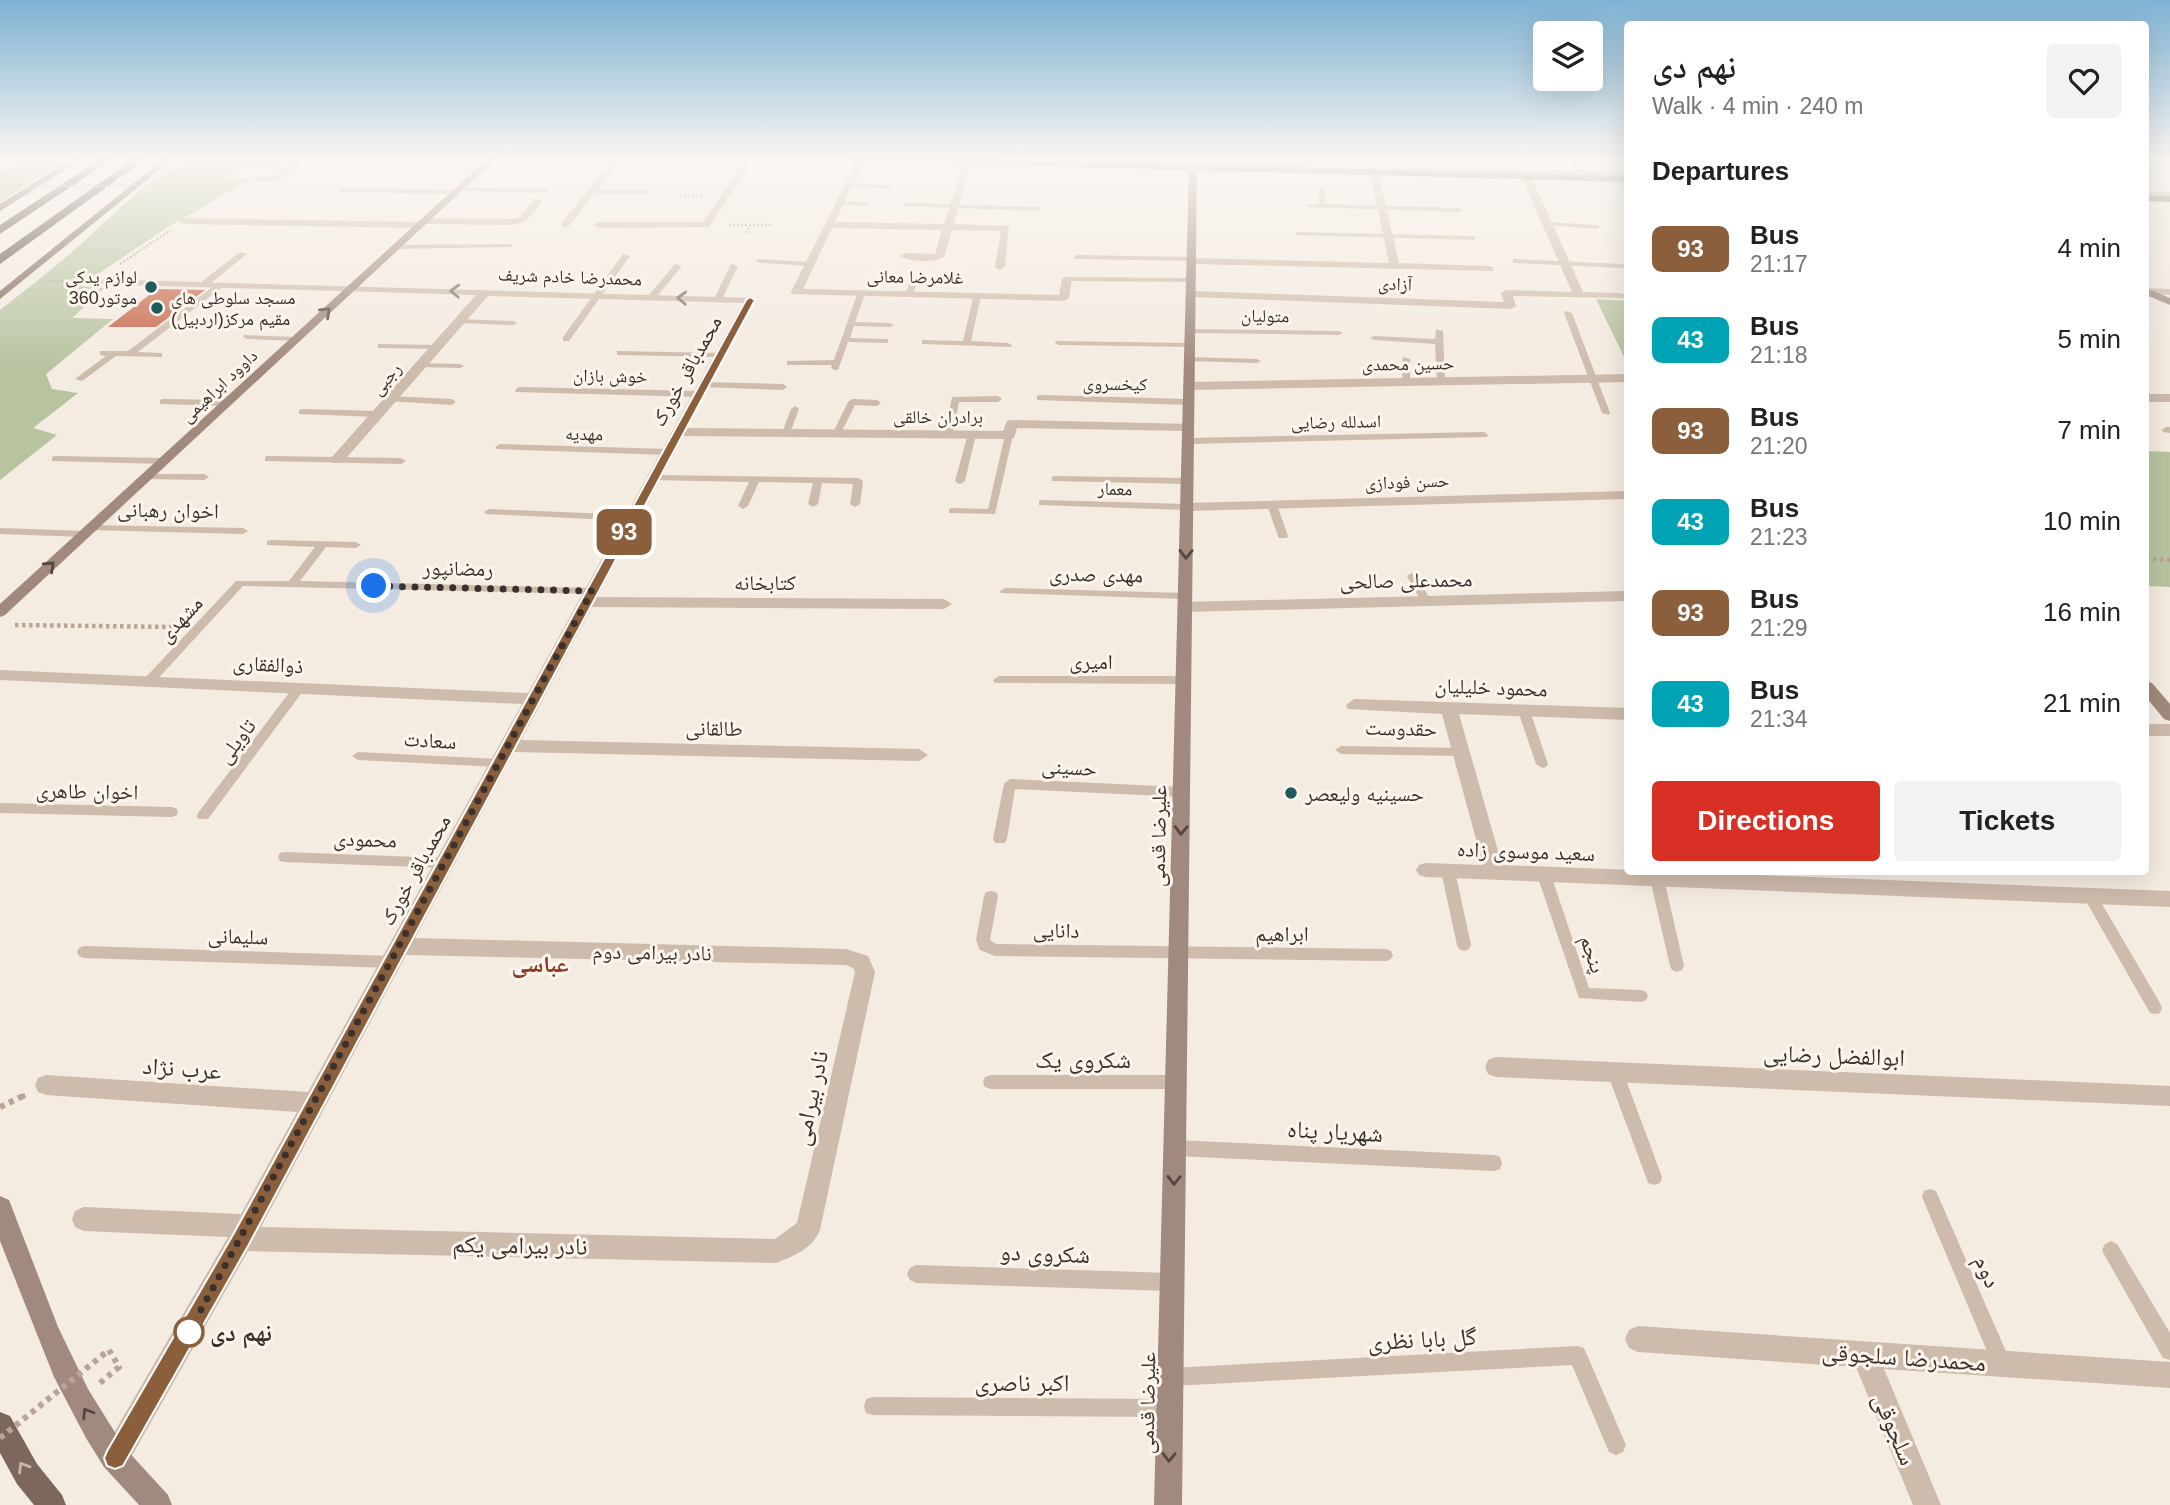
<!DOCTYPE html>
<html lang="en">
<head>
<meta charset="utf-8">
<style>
	body { margin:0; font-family:Arial,"Noto Naskh Arabic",sans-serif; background:#f2f2f2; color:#222; height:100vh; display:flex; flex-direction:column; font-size:26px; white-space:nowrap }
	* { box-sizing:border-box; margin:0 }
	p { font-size:23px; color:#767676 }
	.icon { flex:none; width:38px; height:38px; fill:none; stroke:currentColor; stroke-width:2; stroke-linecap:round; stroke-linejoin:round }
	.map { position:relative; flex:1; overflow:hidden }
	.sheet { position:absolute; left:1624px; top:21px; width:525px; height:854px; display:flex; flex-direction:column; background:#fff; border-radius:7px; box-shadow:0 7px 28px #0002 }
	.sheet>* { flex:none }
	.badge { padding:0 14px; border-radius:10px; font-size:24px; line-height:46px }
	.fabs { position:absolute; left:1533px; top:21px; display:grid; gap:14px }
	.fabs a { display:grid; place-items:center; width:70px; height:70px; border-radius:7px; background:#fff; box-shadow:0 7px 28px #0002; font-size:35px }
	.you { position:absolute; width:35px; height:35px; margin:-18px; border:5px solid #fff; border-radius:50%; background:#1a73e8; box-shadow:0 0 0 10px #1a73e833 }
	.map>.badge { position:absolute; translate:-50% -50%; box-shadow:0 0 0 4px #fff }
	h2 { padding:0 28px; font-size:26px; line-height:63px }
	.round { display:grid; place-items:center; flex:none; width:74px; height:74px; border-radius:7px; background:#f2f2f2 }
	.summary { display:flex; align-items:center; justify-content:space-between; height:119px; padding:0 28px }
	h1 { font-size:33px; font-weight:600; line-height:52px }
	.action { display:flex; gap:14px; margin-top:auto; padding:14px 28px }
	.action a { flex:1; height:80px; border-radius:7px; background:#d93025; color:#fff; font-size:28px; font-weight:600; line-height:80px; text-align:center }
	.action a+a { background:#f2f2f2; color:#222 }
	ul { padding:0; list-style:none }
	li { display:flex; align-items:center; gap:21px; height:91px; padding:0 28px }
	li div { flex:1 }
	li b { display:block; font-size:26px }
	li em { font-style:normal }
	li .badge { min-width:77px; font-weight:700; text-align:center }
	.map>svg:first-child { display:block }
</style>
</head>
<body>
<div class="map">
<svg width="2170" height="1505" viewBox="0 0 2170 1505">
	<rect width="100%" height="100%" fill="#f4ebe1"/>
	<!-- green -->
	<path fill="#b8c4a0" d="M24 158H55L59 164 0 202V173Z
		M197 158H300C274 178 251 155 225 179H251L168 227 80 286 105 288 72 318 113 319 46 374 52 389 78 393 33 428 57 435 0 480V310C27 289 54 268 80 245 116 212 150 175 197 158Z
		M1596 299 1627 301V363Z
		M2146 451 2170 452V587L2146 586Z"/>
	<!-- building -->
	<path fill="#c8694b" d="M157 289 205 290 156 327H108Z"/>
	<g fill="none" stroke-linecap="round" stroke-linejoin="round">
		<!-- path-far3 -->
		<path stroke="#b9a596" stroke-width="2.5" stroke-dasharray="2 2" stroke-linecap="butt" d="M175 178 232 158
			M680 196H703
			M145 198 168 212
			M729 225H773
			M746 233 751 225
			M120 264 171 230
			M45 281H78"/>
		<!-- path-far2 -->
		<path stroke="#b9a596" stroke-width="4.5" stroke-dasharray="3.5 3.5" stroke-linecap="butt" d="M2146 559 2170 560
			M15 625 174 627"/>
		<!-- path-far1 -->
		<path stroke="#b9a596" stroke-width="5" stroke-dasharray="4.5 4.5" stroke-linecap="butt" d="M21 1097 26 1095"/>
		<!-- path -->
		<path stroke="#b9a596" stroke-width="6" stroke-dasharray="5 5" stroke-linecap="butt" d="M0 1107 25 1095
			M100 1383 119 1367 109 1350"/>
		<!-- lane -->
		<path fill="#cdbbac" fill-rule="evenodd" d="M1045 158H1116L1628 172V176L1048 160Z
			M1619 176 1628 186V193L1616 178Z
			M849 183 890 185 893 187 890 189 847 186V184Z
			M459 187 546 189 549 191 546 193 460 191 457 194 341 192 338 190 341 188 456 190Z
			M1322 187 1325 189V204L1459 208 1462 210 1459 212 1307 207V205L1319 204V189Z
			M592 190H647L650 192 647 194 590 193V191Z
			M2146 191 2170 192V196L2146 195Z
			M840 201 866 202 869 204 866 206 838 204V202Z
			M907 203 1038 207 1041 209 1038 211 905 206 904 205Z
			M1547 222 1597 225 1600 227 1597 229 1545 225V223Z
			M1297 232 1473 236 1476 238 1473 240 1295 235V233Z
			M510 244 512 245V247L397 249 393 247 397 245Z
			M240 252 247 254 207 286H201V282Z
			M623 254 630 256 569 341H563V337Z
			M1078 255 1192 257 1196 259 1192 261 1075 259 1074 257Z
			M757 259 810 262 814 264 810 266 760 263 756 261Z
			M1513 259 1622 264 1626 266 1622 268 1516 263H1513Z
			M675 264 682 266 655 299H649V295Z
			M731 264 738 266 722 299 715 301 714 299Z
			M1064 277 1191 278 1195 280 1191 282 1067 281 1063 279Z
			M910 281 917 283 913 295 909 297 905 295Z
			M218 283 225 285 138 352 159 353H162V357L116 356 82 381 75 379 106 356 100 355V351H128Z
			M858 292 865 294 855 322 890 323 894 325 890 327 854 326 850 338 885 339H888V343L848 342 838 370H835L831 368 832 365H787V361H790L834 360Z
			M974 294 981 296 971 341 1008 343 1012 345 1011 347 922 344V340H925L963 341Z
			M1565 311 1572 313 1610 413 1609 415 1602 413 1564 313Z
			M457 319 513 321 517 323 513 325 460 323H457Z
			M1187 329 1339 331 1343 333 1339 335 1190 333H1187Z
			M1436 329 1443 331 1445 381 1441 384 1437 381 1435 344 1374 340 1370 338 1374 336 1435 339Z
			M244 335 297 337 301 339 297 341 247 339 243 337Z
			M1056 341 1190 343 1194 345 1190 347 1059 345 1055 343Z
			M378 344 437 345 441 347 437 349 381 348H378Z
			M617 351 720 353 724 355 720 357 620 355H617Z
			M1187 357 1257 359 1261 361 1257 363 1190 361H1187Z
			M1403 357 1410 359V382L1406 385 1402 382Z
			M418 363 460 364 464 366 460 368 421 367 417 365Z
			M704 382 783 384 787 387 783 390 701 387 700 385Z
			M519 387 699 391 703 394 699 397 516 392 515 390Z
			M1040 395 1189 399 1193 402 1189 405 1037 400V396Z
			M391 396 452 399 456 402 452 405 388 401V397Z
			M952 397 998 396 1002 399 998 402H959L953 434 949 437 945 434Z
			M163 399 227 400 231 403 227 406 160 404V400Z
			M852 399 877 400 881 403 877 406 855 405 840 435H834L833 433 848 402Z
			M795 406 799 409 790 433 783 435 782 433 791 409Z
			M302 409 378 411 382 414 378 417 299 414V410Z
			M2166 427H2170V433L2163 432 2162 430Z
			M972 431 976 434 965 481 960 484 957 483 955 481 968 434Z
			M1009 432 1013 435 995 514 949 513V509L952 508 988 509 1005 435Z
			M1484 432 1488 435 1487 437 1188 444 1183 441 1188 438Z
			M500 444 668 449 673 452 668 455 497 449 495 447Z
			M55 456 164 458 169 461 164 464 52 461V457Z
			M268 456 401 458 406 461 401 464 265 461V457Z
			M146 474H204L209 477 204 480 143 479V475Z
			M654 475 858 478 863 481 860 504 855 507 850 504 853 484 822 483 818 504 813 507 808 504 813 483 759 482 748 506 743 509 738 506 749 482 651 480V476Z
			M1055 476 1187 478 1192 481 1187 484 1052 481V477Z
			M1042 500 1187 504 1192 507 1187 510 1039 505V501Z
			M1272 502 1277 505 1288 536 1287 538H1279L1278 536 1267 505Z
			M489 509 632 515 637 518 632 521 486 514 484 512Z
			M92 525 243 528 248 531 243 534 88 530V526Z
			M0 528 85 531 90 534 85 537 0 534Z
			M271 540 356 542 361 545 356 548 326 547 300 581 592 588 597 591 592 594 243 586 153 684H145L143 681 145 678 236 581H289L315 547 267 545V541Z
			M1412 573 1417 576 1431 601 1430 603 1426 604 1422 603 1407 576Z
			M1005 588 1185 593 1190 596 1185 599 1001 593 1000 591Z
			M999 676H1183L1189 680 1183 684 995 683 993 680Z
			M299 684 305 688 303 691 208 819H198L197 816 198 813 295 685Z
			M1524 707 1530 711 1548 764 1546 767 1542 768 1536 764 1518 711Z
			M1341 746 1461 748 1467 752 1461 756 1341 754 1335 750Z
			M358 752 499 759 505 763 499 767 358 760 352 756Z
			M1010 779 1182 787 1186 789 1188 792 1186 795 1182 797 1015 789 1007 839 1005 843H995L993 839 1004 784Z
			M0 803 172 807 177 809 178 812 177 815 172 817 0 813Z
			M285 852 444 858 449 859 451 863 449 867 444 868 285 862 280 861 278 857 280 853Z
			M1448 866 1453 867 1455 871 1471 945 1469 949 1464 951 1459 949 1457 945 1441 871 1443 867Z
			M1544 870 1549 871 1551 875 1589 988 1641 990 1646 992 1648 996 1646 1000 1641 1002 1579 998 1537 875 1539 871Z
			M1657 874 1662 875 1664 879 1684 966 1682 970 1677 972 1672 970 1670 966 1650 879 1652 875Z
			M991 891 996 892 998 896 990 940 996 944 1386 949 1391 951 1393 955 1391 959 1386 961 995 956 980 950 976 940 984 896 986 892Z
			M2090 891 2095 892 2160 1003 2162 1008 2160 1013 2155 1014 2150 1013 2083 896 2085 892Z
			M84 946 391 956 396 958 398 962 396 966 391 968 84 958 79 956 77 952 79 948Z
			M1615 1065 1620 1067 1623 1072 1662 1177 1660 1183 1654 1185 1648 1183 1646 1177 1607 1072 1610 1067Z
			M991 1075H1176L1182 1077 1184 1082 1182 1087 1176 1089H991L985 1087 983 1082 985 1077Z
			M1175 1140 1494 1155 1500 1157 1502 1163 1500 1169 1494 1171 1175 1156 1169 1153 1167 1148 1169 1143Z
			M1930 1189 1936 1191 2011 1363 2009 1370 2002 1372 1995 1370 1922 1197 1924 1191Z
			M2111 1241 2117 1244 2170 1333V1360L2163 1358 2105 1256 2102 1250 2105 1244Z
			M916 1265 1172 1273 1178 1276 1181 1282 1178 1288 1172 1291 916 1283 910 1280 907 1274 910 1268Z
			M1577 1346 1584 1348 1626 1445 1623 1452 1616 1455 1609 1452 1572 1365 1171 1386 1164 1384 1162 1377 1164 1370 1171 1368Z
			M873 1397 1170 1399 1177 1401 1179 1408 1177 1415 1170 1417 873 1415 866 1413 864 1406 866 1399Z"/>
		<!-- street -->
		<path fill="#cdbbac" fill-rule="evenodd" d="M298 158H307C292 173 272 190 250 178L255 175H277Z
			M614 158H623L568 227H562V223Z
			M746 158H754L709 227 598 228 593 225 598 222H703Z
			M858 158H866L835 222 944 224 964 161 971 159 954 224 1009 226 1005 267 1000 270 995 267 1001 231 952 230 944 257C934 263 910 262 900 256L905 253 935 254 942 230 832 228 803 289 1059 295 1062 279 1067 276 1072 279 1069 298 1064 301 792 294 791 292Z
			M1564 158H1573L1584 172 1583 174H1577Z
			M1374 169 1378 172 1399 263 1489 266 1493 267V271L1192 264 1187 261 1192 258 1389 263 1370 172Z
			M1526 173 1531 176 1583 292 1620 293 1624 294V298L1513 296 1516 306 1511 309 1191 297 1186 294 1191 291 1504 302 1501 293 1506 290 1572 292 1521 176Z
			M534 199 542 201 526 221 514 225 425 224 421 228 183 224 178 221 183 218 421 222 425 218 513 219 520 217Z
			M91 279 754 298 755 300 687 428 1003 431 1007 421 1011 420 1192 424 1194 427 1188 431 1017 428 1014 438 1009 439 683 436 597 597 944 599 952 604 944 609 592 607 521 740 919 749 928 755 919 761 514 752 415 938 846 949 868 956 875 972 820 1230C812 1249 794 1256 776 1263L248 1251 125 1468 115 1472 105 1468 101 1458 105 1448 228 1237 84 1231 75 1227 72 1219 75 1211 84 1207 241 1214 297 1112 46 1095 38 1092 35 1085 38 1078 46 1075 308 1092 522 704 0 680V670L528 693 743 303 488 296 342 463H332V457L476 295 95 284 91 283ZM406 955 846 965 853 968 855 972 797 1223 775 1239 261 1227Z
			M2146 288 2170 289V295L2146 294Z
			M1628 374V382L1189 390 1183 386 1189 382Z
			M2146 394H2170V402H2146Z
			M1628 491V499L1187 511 1180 507 1187 503Z
			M1628 591V601L1185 612 1177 607 1185 602Z
			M1354 699 1628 708V720L1459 714 1502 865 2170 891V907L1426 877 1419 875 1416 870 1419 865 1426 863 1483 865 1442 714 1348 709 1346 705Z
			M2146 724H2170V736H2146Z
			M1496 1057 2170 1086V1106L1496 1077 1488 1074 1485 1067 1488 1060Z
			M1638 1326 2170 1362V1388L1884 1369 1941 1505H1913L1856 1367 1638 1352 1629 1348 1625 1339 1629 1330Z"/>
		<!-- secondary -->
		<path fill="#a18a7d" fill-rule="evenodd" d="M488 158H497L5 615 0 617V604Z
			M1193 164 1197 167 1182 1505H1154L1189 167Z
			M2146 288 2170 298V305L2146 295Z
			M2146 681 2152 683 2170 704V721L2164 719 2146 697Z
			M0 1196 9 1200 58 1327 88 1389 124 1447 168 1495 172 1505H139L104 1467 86 1438 54 1377 0 1241Z"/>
		<!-- primary -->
		<path fill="#7d675c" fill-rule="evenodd" d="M74 158H84L0 211V204Z
			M165 158H174L0 299V291Z
			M845 158H948L1628 176V182L849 161Z
			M2146 195 2170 196V202L2146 201Z
			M0 1412 10 1416 37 1464 62 1495 66 1505H34L17 1484 0 1453Z"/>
		<!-- highway -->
		<path fill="#5c4a42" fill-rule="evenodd" d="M102 158H114L0 234V225Z
			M135 158H147L0 264V254Z"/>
		<!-- path-bridge-far1 -->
		<path stroke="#b9a596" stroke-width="2.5" stroke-dasharray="2 2" stroke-linecap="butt" d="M25 187 157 185"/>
		<!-- path-bridge -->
		<path stroke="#b9a596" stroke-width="6" stroke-dasharray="5 5" stroke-linecap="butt" d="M0 1438 109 1350"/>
	</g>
	<!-- one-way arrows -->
	<defs><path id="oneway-chevron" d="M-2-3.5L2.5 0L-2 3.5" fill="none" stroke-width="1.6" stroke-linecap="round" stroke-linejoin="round" transform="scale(1.75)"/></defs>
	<g stroke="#7d6f65">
		<use href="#oneway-chevron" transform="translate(455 291) rotate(-178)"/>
		<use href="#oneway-chevron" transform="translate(682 298) rotate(-178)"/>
	</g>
	<g stroke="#544640">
		<use href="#oneway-chevron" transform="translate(326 312) rotate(-43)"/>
		<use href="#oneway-chevron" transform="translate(1186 554) rotate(91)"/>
		<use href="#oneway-chevron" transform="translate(50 566) rotate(-43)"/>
		<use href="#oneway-chevron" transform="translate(1181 830) rotate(91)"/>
		<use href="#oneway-chevron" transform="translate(1174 1180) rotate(91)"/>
		<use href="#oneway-chevron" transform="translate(87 1413) rotate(-122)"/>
		<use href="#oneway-chevron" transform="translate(1169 1457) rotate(91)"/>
	</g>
	<use stroke="#c2b5ac" href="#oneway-chevron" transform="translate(23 1467) rotate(-121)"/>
	<!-- sky -->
	<linearGradient id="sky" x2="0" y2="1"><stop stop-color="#7eb2d2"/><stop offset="0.43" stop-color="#faf6f2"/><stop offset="1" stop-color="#faf6f2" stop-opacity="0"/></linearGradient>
	<rect width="2170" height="369" fill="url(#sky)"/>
	<!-- line -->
	<path fill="#8b5e3c" stroke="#fff" stroke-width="2" d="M750 297 755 300 248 1246 123 1466 115 1469 107 1466 104 1458 107 1451 234 1233 746 300Z"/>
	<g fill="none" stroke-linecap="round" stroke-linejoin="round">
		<!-- walk -->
		<path stroke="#3b302b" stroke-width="7" stroke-dasharray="0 12.6" d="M189 1332 592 591 374 586"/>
	</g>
	<!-- markers -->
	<g fill="#1f5a5e" stroke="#fbf5ee" stroke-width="2.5">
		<circle cx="151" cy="287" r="7"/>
		<circle cx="157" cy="308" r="7"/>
		<circle cx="1291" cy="793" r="7"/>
	</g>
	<circle fill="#fff" stroke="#8b5e3c" stroke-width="3.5" cx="189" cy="1332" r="14"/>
	<g text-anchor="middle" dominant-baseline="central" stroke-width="6" stroke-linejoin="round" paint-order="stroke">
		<!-- far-poi labels -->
		<g font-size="18" fill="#3b302b" stroke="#fbf5ee" text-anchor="end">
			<text x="137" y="277">لوازم یدکی<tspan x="137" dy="21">موتور360</tspan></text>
			<text x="171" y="298" text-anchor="start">مسجد سلوطی های<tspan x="171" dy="21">مقیم مرکز(اردبیل)</tspan></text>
		</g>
		<!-- far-street labels -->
		<g font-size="18" fill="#3b302b" stroke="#fbf5ee">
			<text transform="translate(570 277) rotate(2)">محمدرضا خادم شریف</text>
			<text transform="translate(915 277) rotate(1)">غلامرضا معانی</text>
			<text transform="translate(1395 284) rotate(2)">آزادی</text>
			<text transform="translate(1265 316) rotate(1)">متولیان</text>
			<text transform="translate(1408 364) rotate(-1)">حسین محمدی</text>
			<text transform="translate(610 376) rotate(1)">خوش بازان</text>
			<text transform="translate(386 379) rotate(-49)">رجبی</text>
			<text transform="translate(1115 384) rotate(1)">کیخسروی</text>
			<text transform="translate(219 386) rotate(-43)">داوود ابراهیمی</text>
			<text x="938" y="417">برادران خالقی</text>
			<text transform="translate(1336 422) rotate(-1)">اسدلله رضایی</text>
			<text transform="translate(584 434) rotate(1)">مهدیه</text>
			<text transform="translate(1407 482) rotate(-2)">حسن فودازی</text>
			<text transform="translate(1115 489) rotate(2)">معمار</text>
		</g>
		<!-- street labels -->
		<g font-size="21" fill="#3b302b" stroke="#fbf5ee">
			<text transform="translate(686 371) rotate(-61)">محمدباقر خورک</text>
			<text transform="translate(168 510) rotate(1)">اخوان رهبانی</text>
			<text transform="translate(458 568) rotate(1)">رمضانپور</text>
			<text transform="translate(1096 574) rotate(1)">مهدی صدری</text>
			<text transform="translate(1406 580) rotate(-1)">محمدعلی صالحی</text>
			<text x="765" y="582">کتابخانه</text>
			<text transform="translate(180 619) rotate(-47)">مشهدی</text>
			<text x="1091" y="661">امیری</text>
			<text transform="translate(268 664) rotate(3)">ذوالفقاری</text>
			<text transform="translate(1491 687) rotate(2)">محمود خلیلیان</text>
			<text transform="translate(714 728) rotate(1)">طالقانی</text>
			<text transform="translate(1401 728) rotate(1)">حقدوست</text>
			<text transform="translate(430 740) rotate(3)">سعادت</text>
			<text transform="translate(236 741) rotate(-53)">تاویلی</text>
			<text transform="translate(1069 767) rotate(3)">حسینی</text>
			<text transform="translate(87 791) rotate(1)">اخوان طاهری</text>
			<text transform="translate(1158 836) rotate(-89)">علیرضا قدمی</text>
			<text transform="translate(365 839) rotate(2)">محمودی</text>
			<text transform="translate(1526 851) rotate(2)">سعید موسوی زاده</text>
			<text transform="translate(415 870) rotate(-61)">محمدباقر خورک</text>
			<text transform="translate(1056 930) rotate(1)">دانایی</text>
			<text x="1282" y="933">ابراهیم</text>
			<text transform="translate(238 936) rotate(2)">سلیمانی</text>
			<text transform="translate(652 952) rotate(1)">نادر بیرامی دوم</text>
			<text transform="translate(1593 954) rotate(71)">پنجم</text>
			<text transform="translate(1147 1403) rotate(-89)">علیرضا قدمی</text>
		</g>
		<!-- poi labels -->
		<g font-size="21" fill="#3b302b" stroke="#fbf5ee" text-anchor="start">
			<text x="1305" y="793">حسینیه ولیعصر</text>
		</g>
		<!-- neighbourhood labels -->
		<g font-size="23" font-weight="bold" fill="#8c3b22" stroke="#fbf5ee">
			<text x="540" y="964">عباسی</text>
		</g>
		<!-- near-street labels -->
		<g font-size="24" fill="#3b302b" stroke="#fbf5ee">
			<text transform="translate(1834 1055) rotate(2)">ابوالفضل رضایی</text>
			<text x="1083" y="1059">شکروی یک</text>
			<text transform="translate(182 1068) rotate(4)">عرب نژاد</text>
			<text transform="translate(810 1098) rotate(-78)">نادر بیرامی</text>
			<text transform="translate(1335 1131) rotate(3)">شهریار پناه</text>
			<text transform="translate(520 1245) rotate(1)">نادر بیرامی یکم</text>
			<text transform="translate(1045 1253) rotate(2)">شکروی دو</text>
			<text transform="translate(1988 1271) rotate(66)">دوم</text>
			<text transform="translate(1422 1339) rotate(-3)">گل بابا نظری</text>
			<text transform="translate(1904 1357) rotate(4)">محمدرضا سلجوقی</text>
			<text x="1022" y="1382">اکبر ناصری</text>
			<text transform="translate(1895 1429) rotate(67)">سلجوقی</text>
		</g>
		<!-- near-stop labels -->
		<g font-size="24" font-weight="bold" fill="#3b302b" stroke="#fbf5ee" text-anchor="start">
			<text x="210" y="1332">نهم دی</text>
		</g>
	</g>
</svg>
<div class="fabs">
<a><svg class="icon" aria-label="layers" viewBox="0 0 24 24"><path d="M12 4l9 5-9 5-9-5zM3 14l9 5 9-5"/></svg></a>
</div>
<div class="you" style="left:374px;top:586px"></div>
<b class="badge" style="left:624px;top:532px;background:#8b5e3c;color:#fff">93</b>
<section class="sheet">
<div class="summary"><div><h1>نهم دی</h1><p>Walk · 4 min · 240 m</p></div><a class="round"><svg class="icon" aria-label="heart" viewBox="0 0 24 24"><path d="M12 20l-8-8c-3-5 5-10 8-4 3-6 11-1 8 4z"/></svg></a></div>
<h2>Departures</h2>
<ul>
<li><span class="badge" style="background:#8b5e3c;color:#fff">93</span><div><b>Bus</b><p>21:17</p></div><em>4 min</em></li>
<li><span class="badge" style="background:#00a3b4;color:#fff">43</span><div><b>Bus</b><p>21:18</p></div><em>5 min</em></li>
<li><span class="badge" style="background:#8b5e3c;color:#fff">93</span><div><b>Bus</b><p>21:20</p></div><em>7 min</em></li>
<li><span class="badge" style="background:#00a3b4;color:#fff">43</span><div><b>Bus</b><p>21:23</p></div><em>10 min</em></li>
<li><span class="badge" style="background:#8b5e3c;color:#fff">93</span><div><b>Bus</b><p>21:29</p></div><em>16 min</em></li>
<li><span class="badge" style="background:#00a3b4;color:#fff">43</span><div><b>Bus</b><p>21:34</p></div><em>21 min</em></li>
</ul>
<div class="action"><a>Directions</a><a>Tickets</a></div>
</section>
</div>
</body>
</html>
